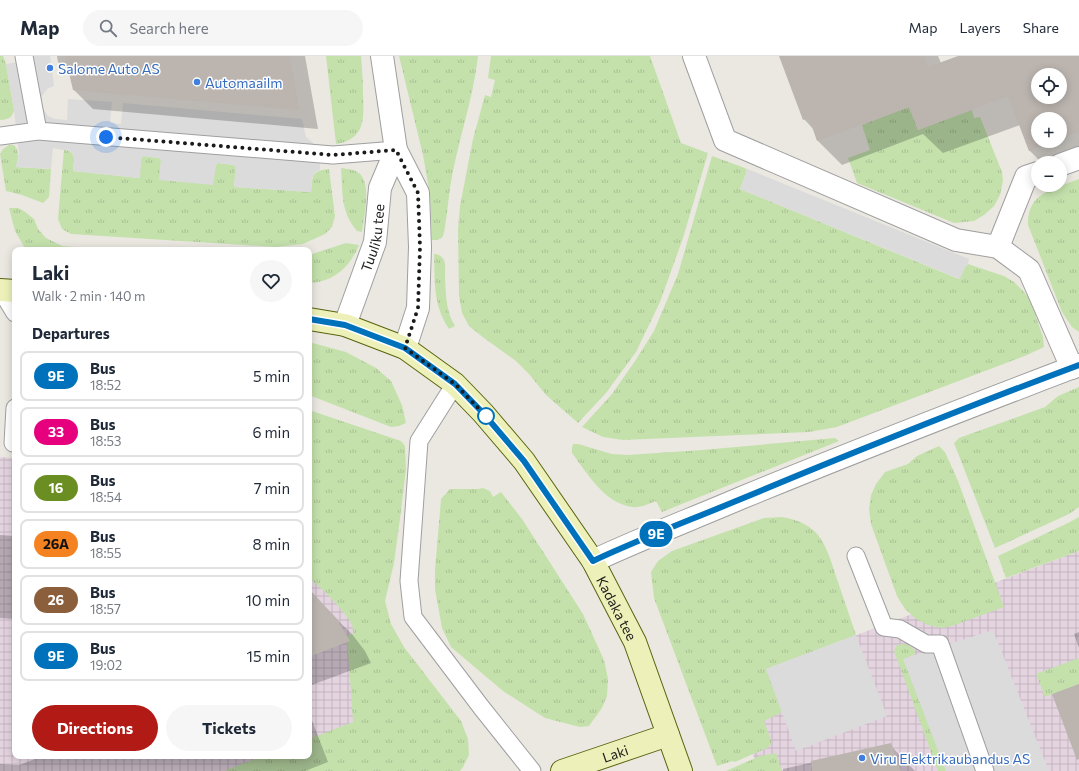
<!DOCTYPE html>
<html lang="en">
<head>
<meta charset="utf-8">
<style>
	body { margin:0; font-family:Commissioner,sans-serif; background:#f6f6f7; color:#1f2937; height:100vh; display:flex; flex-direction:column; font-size:15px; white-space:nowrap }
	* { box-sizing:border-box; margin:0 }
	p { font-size:13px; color:#747a83 }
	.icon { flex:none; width:22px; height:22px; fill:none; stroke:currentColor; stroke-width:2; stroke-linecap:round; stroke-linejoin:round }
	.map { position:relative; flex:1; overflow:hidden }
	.side { position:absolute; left:12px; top:191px; width:300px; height:512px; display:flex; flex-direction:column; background:#fff; border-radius:8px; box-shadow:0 2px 10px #0003 }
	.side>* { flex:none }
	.badge { padding:0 8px; border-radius:13px; font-size:14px; line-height:26px }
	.tools { position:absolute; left:1031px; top:12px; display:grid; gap:8px }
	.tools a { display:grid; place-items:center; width:36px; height:36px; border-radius:50%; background:#fff; box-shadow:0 2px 10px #0003; font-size:20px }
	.you { position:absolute; width:20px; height:20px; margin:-10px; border:3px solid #fff; border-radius:50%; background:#1a73e8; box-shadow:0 0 0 6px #1a73e833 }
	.map>.badge { position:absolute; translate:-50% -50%; box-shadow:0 0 0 2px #fff }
	h2 { padding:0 20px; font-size:15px; line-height:36px }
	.round { display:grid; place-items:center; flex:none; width:42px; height:42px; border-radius:21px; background:#f6f6f7 }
	.headline { display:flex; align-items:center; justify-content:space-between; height:68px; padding:0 20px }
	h1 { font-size:19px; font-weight:700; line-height:30px }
	.action { display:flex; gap:8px; margin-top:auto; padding:8px 20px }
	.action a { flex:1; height:46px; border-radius:24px; background:#b11a15; color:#fff; font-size:16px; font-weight:700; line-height:46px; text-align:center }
	.action a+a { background:#f6f6f7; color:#1f2937 }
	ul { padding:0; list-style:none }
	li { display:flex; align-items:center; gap:12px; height:50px; margin:0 8px 6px; padding:0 12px; border:2px solid #e0e1e3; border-radius:8px }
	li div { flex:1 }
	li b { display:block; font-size:15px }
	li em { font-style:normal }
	li .badge { min-width:44px; font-weight:700; text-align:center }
	header { display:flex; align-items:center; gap:24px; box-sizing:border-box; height:56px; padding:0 20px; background:#fff; border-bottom:1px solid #e0e1e3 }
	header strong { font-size:19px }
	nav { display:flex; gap:22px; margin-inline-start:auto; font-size:14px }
	.search { width:280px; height:36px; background:#f6f6f7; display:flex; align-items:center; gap:10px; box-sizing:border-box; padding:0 14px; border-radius:22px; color:#747a83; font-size:15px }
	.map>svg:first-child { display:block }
</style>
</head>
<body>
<header>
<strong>Map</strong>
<div class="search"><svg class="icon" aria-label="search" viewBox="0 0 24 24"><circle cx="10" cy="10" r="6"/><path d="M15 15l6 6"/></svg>Search here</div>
<nav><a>Map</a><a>Layers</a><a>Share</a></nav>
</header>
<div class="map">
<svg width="1079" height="715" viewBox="0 0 1079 715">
	<defs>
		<pattern id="industrial-grid" width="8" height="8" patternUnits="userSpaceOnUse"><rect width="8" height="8" fill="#e4d4e0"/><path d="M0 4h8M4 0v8" fill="none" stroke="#c3b5c0"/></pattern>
		<pattern id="grass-tufts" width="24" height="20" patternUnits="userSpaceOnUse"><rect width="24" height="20" fill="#c4e1ac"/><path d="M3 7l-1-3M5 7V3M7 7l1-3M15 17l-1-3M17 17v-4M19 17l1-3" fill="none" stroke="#a8c093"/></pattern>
	</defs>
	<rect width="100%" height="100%" fill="#ebe8e1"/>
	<!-- industrial -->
	<path fill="url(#industrial-grid)" d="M0 401 15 402V700H309V513L358 537 427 672 294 715H0Z
		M1079 495V715H759L727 628Z"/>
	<!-- grass -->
	<path fill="url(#grass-tufts)" d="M0 0H3L6 8 14 54C12 63 8 63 0 64Z
		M326 0H361C362 12 363 25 363 37 364 62 366 83 336 88Z
		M399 0H478C473 45 457 87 450 132 449 139 445 178 443 180 441 184 436 184 432 184L430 139 423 99Z
		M491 0H650L681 87 708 97 683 182 660 246 636 296 606 337 578 367 546 339 529 318 516 305 484 282 469 270 462 257 459 239 458 174 460 150 473 83 485 39 491 41 495 24 488 22Z
		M909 51 918 74 972 54 974 62 980 61 1002 116 1003 125 1000 139 994 150 984 159 974 165 954 167 857 127 848 102 870 94 862 69Z
		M9 89H14C20 96 18 102 16 111L51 113 49 141 43 147 22 139 6 135 0 98 3 93Z
		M64 93C77 96 74 104 73 115L139 122 141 103 143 100 159 102 161 104 160 124 216 109 218 107 234 109 236 111 234 131 311 136C313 120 310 115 329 113L335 160 332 171 325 178 303 188 276 191 71 178 62 173 58 163Z
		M712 100 745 112 747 115 740 133 959 223 965 211 968 208 1004 220 1014 226 1023 235 1034 248 1036 261 1043 281 1044 291 1027 299 837 371 809 376 623 384 603 381 582 371 612 338 635 305 654 275 678 218Z
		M341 112C347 113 354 113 359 117 372 128 364 160 362 176L357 175C340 155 343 136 341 112Z
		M1079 123V276L1072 271 1062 256 1028 169C1027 136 1054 133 1079 123Z
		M9 152H18L24 155 34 163 38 173 46 182 62 190 117 194H26L15 175Z
		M346 187 359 189C350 211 334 226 309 227V199Z
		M434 198C438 198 442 200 444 204 446 209 445 217 445 223 446 239 446 256 455 270L449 273C433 249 435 227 434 198Z
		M309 286 346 296 376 312 391 325 402 349 406 367 399 370 391 371 309 339Z
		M1079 331V451L1069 458 995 492 954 387 959 382 1045 351 1058 340Z
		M309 354 401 385 405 390 406 413 400 463 394 507 385 545 391 568 404 591 461 665 468 683 469 699 463 711 460 715H224L263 700H309V683L353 666 347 580 353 578C353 576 353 572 352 569 348 559 319 528 309 523Z
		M835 382 839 385 662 456 656 445C649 448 640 452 632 451 604 447 587 417 572 397V392L573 388H578L612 398 627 399 702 394Z
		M939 390 945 396 958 425 1004 551 952 570 942 572 928 569 916 563 905 553 897 540 871 468 869 453 871 439 876 428 885 416 908 408 917 400Z
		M483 432 490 435 493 441 501 436 522 463 583 558 604 604 608 623 607 640 602 652 589 670 580 671 545 662 503 635 451 591 442 572 435 533V514L441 443 450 433H478Z
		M782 461C793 463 804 466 813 474 827 486 832 509 838 526 844 544 850 561 856 579L766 613 782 656 764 665 772 687 767 692 735 706 733 705 717 710 654 542 651 516 658 505 672 495 764 462Z
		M1079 461V495L1006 522 998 500 1070 466Z
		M901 588C907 588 916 591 915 598L904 603 946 715H938L894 595 897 589Z
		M1079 602V628L1045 641 1036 618Z
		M776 697 782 715H726L760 700Z"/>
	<!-- parking -->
	<path fill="#dbdbdb" d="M15 0H50L54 30 47 33 42 40V47L44 54 48 60 55 63 67 64 68 43 112 46 110 67 121 68 123 47 302 63 306 81 314 88 319 89 320 114 315 116 312 122 311 136 234 131 236 111 234 109 218 107 216 109 213 129 159 124 161 104 159 102 143 100 141 103 140 122 73 115 74 102 73 98 69 95 53 92 51 113 16 111 19 97 14 54 6 8 17 6Z
		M745 112 969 203 968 208 965 211 960 223 740 133 747 115Z
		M993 574 1049 715H946L903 603Z
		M856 579 887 660 796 695 766 613Z"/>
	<!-- shadow -->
	<path fill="#0003" fill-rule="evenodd" d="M57 0H305L318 73 93 53 74 34 70 17 58 6Z
		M780 0H938L941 7 961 0H1079V109L1042 107 1029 94 1020 69 943 97 923 78 842 109 818 85 814 74 804 63ZM1038 19H1060V41H1038ZM1038 63H1060V85H1038Z
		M0 479 15 480V563L0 562Z
		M309 537 352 578 365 595 371 607 309 630Z
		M1079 576V592L1074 578Z
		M309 660 311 662 328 706 305 715H0V708L19 709 43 700H309Z
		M890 689 915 715H783V713Z"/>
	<!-- building -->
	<path fill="#bbb4af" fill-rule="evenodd" d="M65 0H290L299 54 73 34Z
		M779 0H924L928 11 958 0H1079V76L1060 83V63H1038V85H1055L1029 95 1008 40 918 74 909 51 817 85 809 62 803 64ZM1038 19H1060V41H1038Z
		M309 533 337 563 350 585 309 601Z
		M1079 628V703L1077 704 1052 638Z
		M891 687 901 715H812L811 705Z"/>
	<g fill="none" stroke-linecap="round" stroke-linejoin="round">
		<defs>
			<path id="lane" d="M24 0 38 75 333 99 396 94
				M0 80 38 75
				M0 235 1 234 15 257
				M455 328 419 385 409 525 413 561 481 651 532 715
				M13 387 15 352
				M856 500 884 571 900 573 926 588H940L985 715"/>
			<g id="street">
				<path d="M382 0 396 94 418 137 420 191 418 252 405 292"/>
				<path d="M694 0 725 84 956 184 998 191 1029 214 1072 312"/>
				<path d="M1060 109 1079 102"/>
				<path d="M998 191 1026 121 1038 117"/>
				<path id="s1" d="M345 269 375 186 380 132 396 94"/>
				<path d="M593 505C642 482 692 463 741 442 853 396 966 352 1079 309"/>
			</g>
			<g id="secondary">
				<path d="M0 234 15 235"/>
				<path id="s2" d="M309 263 345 269 405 292 455 328 483 357 524 405 593 505 635 586 681 715"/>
				<path id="s3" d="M562 715 668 679"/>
			</g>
		</defs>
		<!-- lane casing -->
		<use href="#lane" stroke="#9f9f9f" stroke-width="19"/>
		<!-- street casing -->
		<use href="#street" stroke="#9f9f9f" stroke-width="24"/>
		<!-- secondary casing -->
		<use href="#secondary" stroke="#586410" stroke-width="24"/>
		<!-- lane -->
		<use href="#lane" stroke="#fff" stroke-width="17"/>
		<!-- street -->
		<use href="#street" stroke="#fff" stroke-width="22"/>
		<!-- secondary -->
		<use href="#secondary" stroke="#edf1b9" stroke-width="22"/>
	</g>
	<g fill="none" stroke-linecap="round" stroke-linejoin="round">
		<defs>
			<path id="line" d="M309 263 345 269 405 292 455 328 483 357 524 405 593 505C640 483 688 465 736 445 849 398 964 352 1079 309"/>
		</defs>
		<!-- line casing -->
		<use href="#line" stroke="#fff" stroke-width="9"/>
		<!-- line -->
		<use href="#line" stroke="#0072bc" stroke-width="6"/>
		<!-- walk -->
		<path stroke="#1b1b1b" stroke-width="4" stroke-dasharray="0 7.2" d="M106 81 333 99 396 94 418 137 420 191 418 252 405 292 455 328 486 360"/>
	</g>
	<!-- markers -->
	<g fill="#3f7fe0" stroke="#fff" stroke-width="1.5">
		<circle cx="50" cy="12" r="4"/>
		<circle cx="197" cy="26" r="4"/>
		<circle cx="862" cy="702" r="4"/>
	</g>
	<circle fill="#fff" stroke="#0072bc" stroke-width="2" cx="486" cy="360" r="8"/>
	<g text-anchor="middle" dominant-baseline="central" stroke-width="3" stroke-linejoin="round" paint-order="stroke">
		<!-- shop labels -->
		<g font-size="14" fill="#366cbe" stroke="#fff" text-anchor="start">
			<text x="58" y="12">Salome Auto AS</text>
			<text x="205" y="26">Automaailm</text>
			<text x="870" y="702">Viru Elektrikaubandus AS</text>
		</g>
		<!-- street labels -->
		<g font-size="14" fill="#1b1b1b" stroke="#fff">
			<text stroke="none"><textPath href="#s1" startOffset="92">Tuuliku tee</textPath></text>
			<text stroke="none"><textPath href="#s2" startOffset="440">Kadaka tee</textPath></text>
			<text stroke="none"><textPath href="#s3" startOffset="56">Laki</textPath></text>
		</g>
	</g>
</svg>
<div class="tools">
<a><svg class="icon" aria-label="locate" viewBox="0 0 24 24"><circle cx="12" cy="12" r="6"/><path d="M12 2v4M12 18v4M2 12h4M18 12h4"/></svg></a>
<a>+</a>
<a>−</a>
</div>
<div class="you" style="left:106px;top:81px"></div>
<b class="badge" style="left:656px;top:478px;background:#0072bc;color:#fff">9E</b>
<section class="side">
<div class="headline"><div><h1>Laki</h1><p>Walk · 2 min · 140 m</p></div><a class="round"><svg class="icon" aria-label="heart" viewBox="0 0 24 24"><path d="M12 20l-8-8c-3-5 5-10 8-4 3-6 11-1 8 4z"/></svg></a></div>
<h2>Departures</h2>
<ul>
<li><span class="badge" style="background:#0072bc;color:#fff">9E</span><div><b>Bus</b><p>18:52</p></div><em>5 min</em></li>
<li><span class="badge" style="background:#e6007e;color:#fff">33</span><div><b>Bus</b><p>18:53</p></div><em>6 min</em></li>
<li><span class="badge" style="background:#6b8e23;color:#fff">16</span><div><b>Bus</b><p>18:54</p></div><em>7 min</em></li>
<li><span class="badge" style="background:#f58220;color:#111">26A</span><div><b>Bus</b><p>18:55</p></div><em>8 min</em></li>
<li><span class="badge" style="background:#8b5e3c;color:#fff">26</span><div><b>Bus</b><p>18:57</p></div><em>10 min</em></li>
<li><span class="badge" style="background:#0072bc;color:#fff">9E</span><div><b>Bus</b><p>19:02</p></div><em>15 min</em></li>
</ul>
<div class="action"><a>Directions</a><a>Tickets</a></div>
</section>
</div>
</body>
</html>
